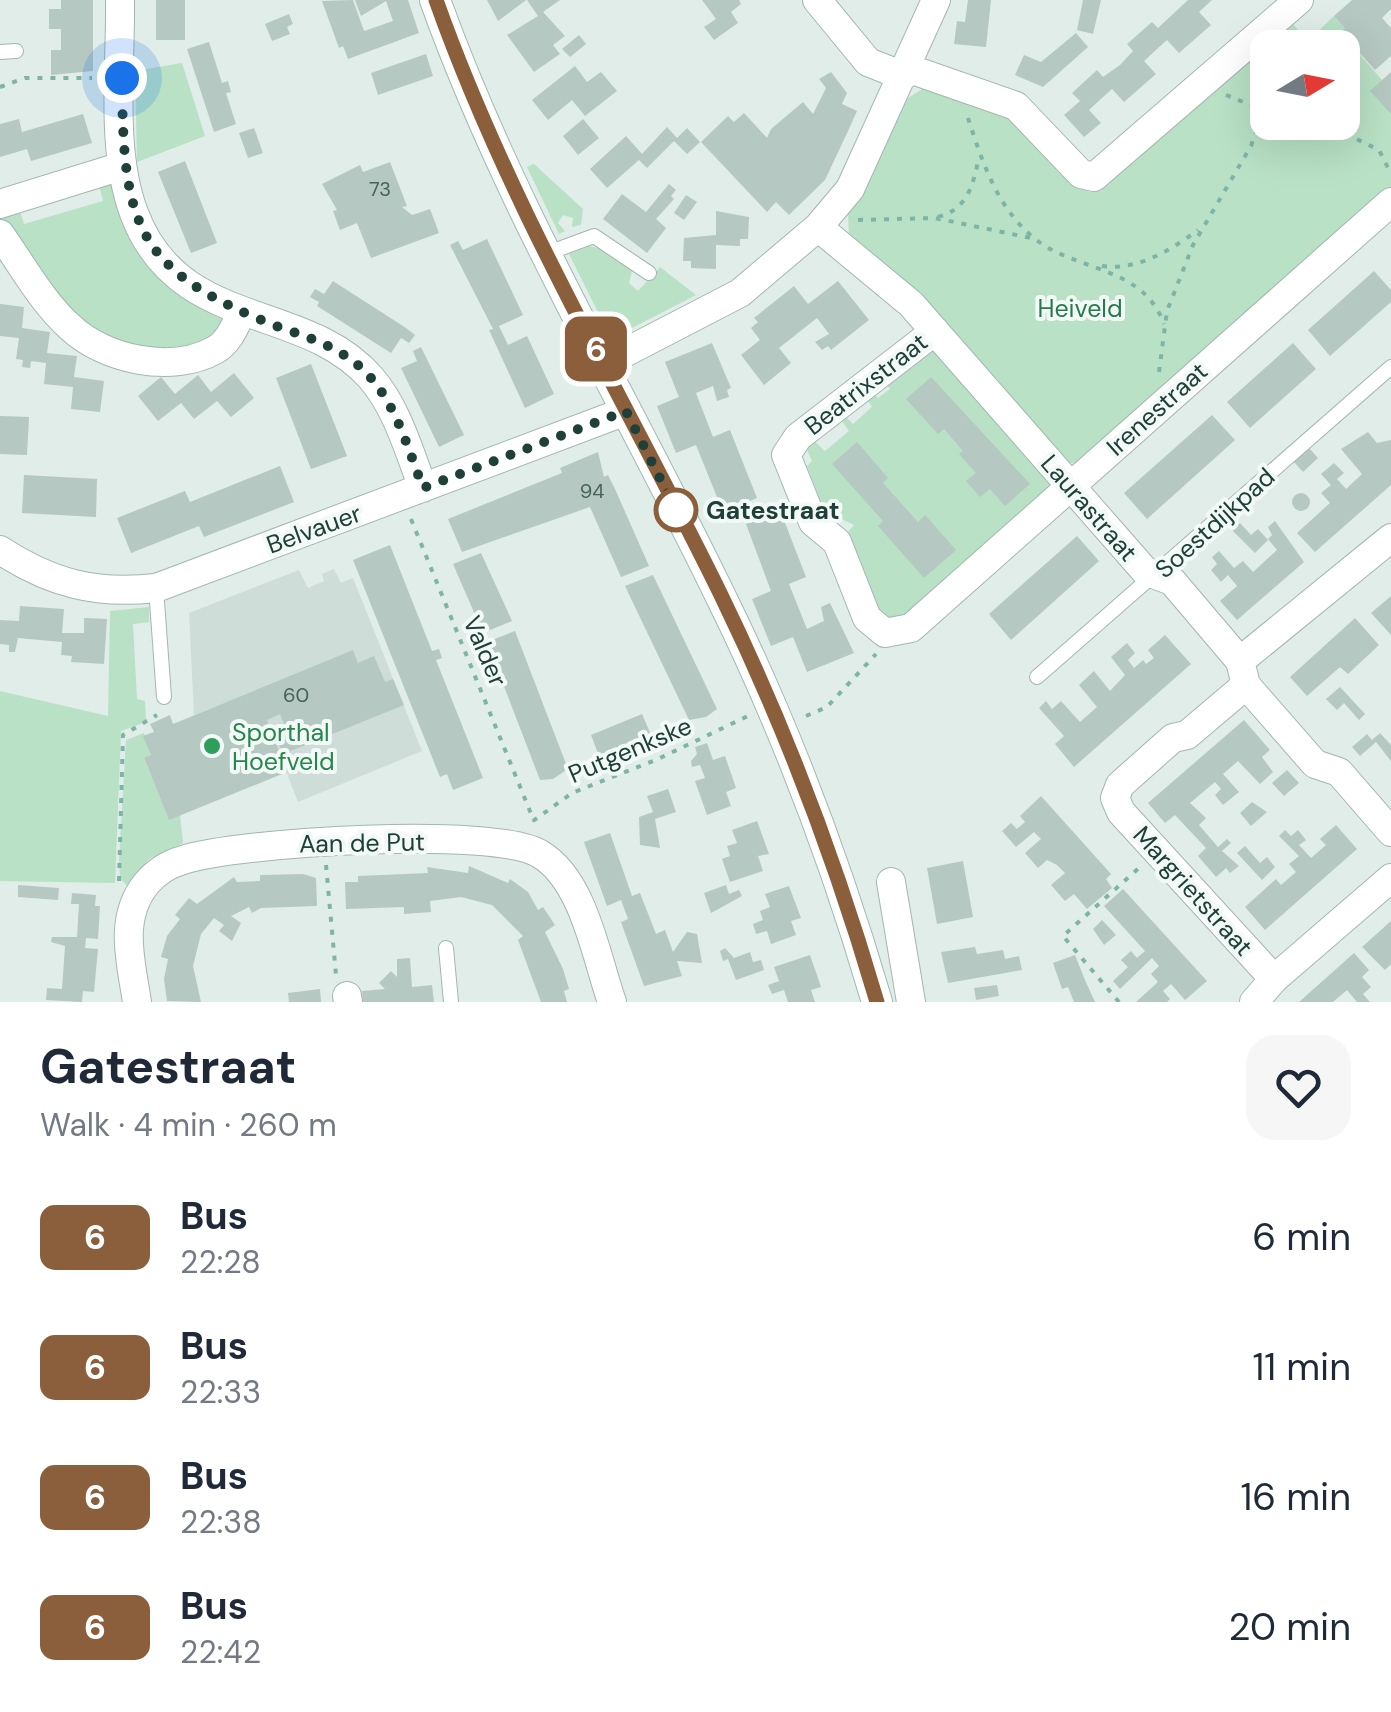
<!DOCTYPE html>
<html lang="en">
<head>
<meta charset="utf-8">
<style>
	body { margin:0; font-family:"DM Sans",sans-serif; background:#f6f6f7; color:#1f2937; height:100vh; display:flex; flex-direction:column; font-size:38px; white-space:nowrap }
	* { box-sizing:border-box; margin:0 }
	p { font-size:32px; color:#747a83 }
	.icon { flex:none; width:55px; height:55px; fill:none; stroke:currentColor; stroke-width:2; stroke-linecap:round; stroke-linejoin:round }
	.map { position:relative; height:1002px; overflow:hidden }
	.drawer { display:flex; flex-direction:column; background:#fff; flex:1 }
	.drawer>* { flex:none }
	.badge { padding:0 20px; border-radius:15px; font-size:35px; line-height:65px }
	.needle { width:65px; rotate:80deg }
	.buttons { position:absolute; left:1250px; top:30px; display:grid; gap:20px }
	.buttons a { display:grid; place-items:center; width:110px; height:110px; border-radius:20px; background:#fff; box-shadow:0 10px 40px #0002; font-size:50px }
	.you { position:absolute; width:50px; height:50px; margin:-25px; border:8px solid #fff; border-radius:50%; background:#1a73e8; box-shadow:0 0 0 15px #1a73e833 }
	.map>.badge { position:absolute; translate:-50% -50%; box-shadow:0 0 0 5px #fff }
	.round { display:grid; place-items:center; flex:none; width:105px; height:105px; border-radius:30px; background:#f6f6f7 }
	.head { display:flex; align-items:center; justify-content:space-between; height:170px; padding:0 40px }
	h1 { font-size:48px; font-weight:700; line-height:75px }
	ul { padding:0; list-style:none }
	li { display:flex; align-items:center; gap:30px; height:130px; padding:0 40px }
	li div { flex:1 }
	li b { display:block; font-size:38px }
	li em { font-style:normal }
	li .badge { min-width:110px; font-weight:700; text-align:center }
	.map>svg:first-child { display:block }
</style>
</head>
<body>
<div class="map">
<svg width="1391" height="1002" viewBox="0 0 1391 1002">
	<rect width="100%" height="100%" fill="#e1ede8"/>
	<!-- built -->
	<path fill="#cfddd8" d="M334 569 341 583 353 578 422 751 298 802 255 691 194 715 189 613 299 570 308 588 324 581 322 574Z"/>
	<!-- green -->
	<path fill="#b8e1c5" fill-rule="evenodd" d="M1334 16 1345 28 1341 33 1382 80 1391 114V189L1081 463H1066L849 238 848 214 908 98 927 86 1017 117 1081 188 1091 192 1265 41H1276L1293 24 1308 41ZM1268 48H1342V122H1268Z
		M182 63 205 136 137 162 135 71Z
		M534 164 583 209 581 225 572 227 573 218 563 215 558 223 565 231 559 234 527 167Z
		M98 181H116L222 315 224 322 212 341 154 353 83 328 0 221V210L18 205 24 224 103 201Z
		M590 246 607 251 632 271 629 283 638 291 660 267 696 295 626 331 606 328 569 254Z
		M935 348 1051 481 1050 489 904 622H880L847 533 854 525 833 515 827 517 807 466 812 461 805 445 813 440 825 451 849 431 839 417 843 414 853 424 872 407 865 396 872 392 878 398 890 389 885 383Z
		M149 607V622L133 624 137 699 145 701 146 722 121 731 115 883 0 881V691L108 716 110 611Z
		M144 733 151 755 144 759 169 819 180 815 183 843 149 859 127 885 120 879 119 860 126 740Z"/>
	<!-- building -->
	<path fill="#b6c8c2" d="M61 0H93V71L51 75V50H61V29H49V9H61Z
		M156 0H185V40H156Z
		M353 0 364 31 393 21 386 1 361 16 355 0H408L419 33 348 59 343 46 339 48 322 1Z
		M487 0H526L498 21Z
		M527 0H560L543 12 565 36 553 45 560 54 534 72 507 35 538 16Z
		M702 0H739L741 4 731 12 738 23 714 40 704 27 716 19Z
		M968 0H991L986 47 954 44 957 21 965 22Z
		M1101 0 1093 34 1077 30 1083 0Z
		M1188 0H1212L1199 12 1211 25 1179 53 1167 40 1157 49 1144 61 1156 74 1124 102 1112 89 1102 98 1089 110 1101 123 1084 137 1064 115 1080 101 1072 93 1097 70 1103 77 1120 65 1133 51 1127 44 1152 22 1158 28Z
		M1352 0H1391V9L1382 18 1391 28V56L1375 70 1341 32 1345 28 1334 16Z
		M289 14 293 24 287 27 290 34 272 41 265 24Z
		M1076 33 1088 47 1043 87 1015 75 1024 55 1041 62Z
		M579 35 586 44 570 57 562 49Z
		M209 42 222 83 228 81 231 92 226 93 236 124 214 132 187 49Z
		M426 54 433 76 378 95 371 73Z
		M575 66 587 82 601 72 617 91 585 116 572 100 548 120 532 100Z
		M831 72 847 93 842 104 857 111 848 131 825 180 789 215 776 202 767 212 701 142 728 116 734 122 744 113 767 138 771 129 803 102 813 114 826 88 819 79Z
		M1391 72V114L1370 91Z
		M83 114 92 143 31 161 27 149 0 157V124L19 119 22 132Z
		M583 119 599 138 578 155 563 136Z
		M667 127 677 138 687 128 700 142 687 154 674 141 647 168 639 160 607 188 590 169 626 136 642 154Z
		M254 128 263 153 248 158 239 133Z
		M185 161 217 243 191 253 158 172Z
		M390 162 407 206 402 207 412 215 430 209 439 233 371 258 357 223 340 230 333 211 337 210 322 184 360 165 363 172Z
		M669 184 676 190 671 196 674 199 656 219 666 228 647 253 603 219 622 194 646 212Z
		M686 195 697 202 684 220 674 213Z
		M716 211 749 217 748 239H740V246L716 245V269L691 268V261H683L684 238 716 235Z
		M487 239 523 315 499 326 508 345 527 336 554 394 525 408 489 330 493 329 450 245 458 241 463 250Z
		M1374 271 1391 290V302L1330 356 1308 330Z
		M333 281 406 328 415 335 409 343 401 338 391 353 317 306 319 302 310 297 315 289 324 294Z
		M838 281 869 320 831 350 828 346 822 350 815 342 829 334 817 318 779 348 791 363 764 385 741 355 760 340 751 328 758 322 754 318 794 286 808 304Z
		M0 304 24 307 22 328 50 332 47 353 77 356 74 377 104 381 100 412 71 409 73 387 44 384 46 363 31 361 30 368 22 367 23 360 16 359 19 338 0 336Z
		M712 343 731 388 727 390 729 397 717 401 713 386 696 393 713 437 730 430 757 498 723 512 696 445 676 453 657 406 679 397 665 362Z
		M1293 343 1316 369 1250 428 1227 402Z
		M421 347 464 435 439 447 401 368 417 361 413 351Z
		M311 364 347 456 311 469 276 378Z
		M234 373 254 398 231 417 217 401 194 419 181 403 158 421 138 396 161 377 175 394 198 375 211 392Z
		M931 377 1030 484 1005 506 990 489 980 497 966 481 976 473 959 454 963 451 944 429 938 434 906 399Z
		M1212 415 1235 440 1147 519 1124 493Z
		M0 416 29 417 27 455 0 454Z
		M1368 432 1377 443 1391 440V485L1315 552 1297 533 1330 503 1321 493 1331 485 1321 474 1334 463 1344 473 1337 479 1346 489 1362 474 1341 449Z
		M857 442 888 478 883 483 918 522 925 515 956 550 924 578 878 526 883 521 832 464Z
		M1309 448 1318 458 1303 472 1294 462Z
		M598 452 604 477 608 475 615 489 649 566 621 577 590 507 462 552 448 519 562 473 560 468Z
		M280 466 294 502 204 537 199 526 131 553 117 518 185 491 190 502Z
		M24 475 97 479 96 517 22 513Z
		M1292 502a9 9 0 1 1 18 0a9 9 0 1 1-18 0Z
		M780 510 806 577 789 584 807 629 824 621 821 607 830 603 854 653 807 672 793 637 771 646 752 599 771 591 746 524Z
		M1275 521 1304 562 1237 620 1220 601 1237 586 1228 575 1221 582 1211 570 1217 564 1212 557 1219 551 1234 568 1243 561 1253 572 1277 550 1268 539 1272 535 1268 527Z
		M1240 523 1251 535 1258 529 1268 540 1255 553 1232 530Z
		M1077 536 1099 561 1011 640 989 614Z
		M390 545 432 651 439 649 442 658 436 660 483 778 453 790 447 774 440 777 353 560Z
		M481 553 512 621 483 633 453 564Z
		M653 575 717 709 706 717 689 720 625 586Z
		M1391 596V635L1371 613Z
		M20 606 64 609 62 633H84V618L107 619 104 664 71 662 72 656 61 655 62 642 18 638 15 652H9V645L0 644V620L19 621Z
		M1355 618 1379 645 1348 674 1340 667 1307 696 1290 677Z
		M515 631 568 769 553 779 540 780 487 642Z
		M1165 635 1191 664 1074 767 1055 744 1064 736 1039 708 1046 701 1052 709 1061 701 1080 722 1097 707 1079 685 1094 671 1110 691 1125 675 1111 657 1127 643 1135 653 1128 660 1134 668 1143 660 1146 664 1154 658 1148 650Z
		M353 650 358 663 374 656 385 682 393 679 404 705 283 754 277 739 288 734 280 714 267 720 287 772 169 820 144 758 151 755 143 736 154 732 150 724 170 715 173 724Z
		M1340 687 1365 714 1359 720 1344 703 1337 710 1326 699Z
		M642 714 651 735 599 756 591 735Z
		M1244 720 1270 750 1262 757 1273 772 1260 784 1238 761 1223 774 1239 792 1223 805 1215 795 1221 789 1215 782 1190 803 1206 818 1199 825 1218 847 1227 839 1231 843 1222 851 1239 866 1230 873 1226 868 1216 877 1198 856 1206 848 1175 815 1165 823 1148 803Z
		M1380 733 1391 745V761L1376 742 1360 756 1352 747 1367 734 1372 740Z
		M707 743 713 760 725 756 736 788 726 792 731 806 707 815 695 781 705 778 700 765 692 767 691 761 697 754 695 747Z
		M1287 770 1299 783 1284 796 1272 783Z
		M668 789 676 812 655 819 660 848 640 845 639 817 653 812 647 796Z
		M1041 796 1111 874 1106 879 1112 888 1087 909 1074 894 1065 901 1051 885 1065 873 1057 865 1047 860 1038 868 1025 853 1041 839 1034 832 1016 847 1002 831 1011 823 1017 829 1025 822 1020 816Z
		M1252 802 1267 812 1251 826 1240 813Z
		M757 821 769 854 758 856 763 871 730 882 722 859 730 856 727 846 737 843 732 830Z
		M1336 825 1357 849 1265 930 1245 907 1276 879 1281 885 1296 872 1289 864 1299 856 1279 836 1285 830 1291 836 1298 830 1306 840 1299 845 1311 858 1326 845 1320 839Z
		M610 833 632 896 640 893 656 934 665 930 673 952 687 932 697 934 702 963 677 961 682 976 644 986 621 922 628 919 621 900 607 906 584 842Z
		M1245 846 1260 863 1267 857 1275 867 1262 880 1237 853Z
		M963 861 973 917 937 924 927 868Z
		M469 866 508 883 510 879 528 892 538 910 543 907 555 925 545 932 563 969 569 989 564 991 567 1002H541L518 940 523 936 492 905 461 897 430 901 431 912 404 914V907L346 909 345 882H358V876L428 873 427 867 468 873Z
		M303 874 316 878 317 906 261 908 252 913 249 907 231 916 241 923 232 941 219 931 224 925 214 918 201 934 193 966 201 1002 167 1001 164 979 168 959 161 957 167 936 180 919 175 915 189 898 197 904 234 877 237 882 260 881V875Z
		M18 885 59 888 58 900 18 897Z
		M726 885 729 894 739 890 742 896 711 913 704 893Z
		M789 886 801 918 791 921 796 935 771 944 767 931 756 934 753 924 763 920 760 911 770 907 765 894Z
		M1123 889 1207 981 1185 1000 1171 984 1163 991 1170 999 1167 1002H1136L1158 982 1151 974 1159 966 1152 958 1120 989 1113 981 1128 967 1121 960 1131 951 1137 958 1145 951 1104 906Z
		M72 893 96 895 95 906H100L98 939 86 938 85 948 98 949 94 992 83 991 82 1002 46 1000 47 988 62 989 65 946 51 942 52 937H77L79 904H71Z
		M1102 920 1116 935 1104 945 1093 929Z
		M1391 921V964L1385 970 1362 947Z
		M975 947 977 954 1003 950 1005 959 1019 956 1022 970 948 983 941 952Z
		M725 948 734 958 750 952 753 962 761 960 764 970 736 980 728 959 723 961 720 951Z
		M1354 953 1369 970 1362 977 1371 987 1363 994 1370 1002H1357L1347 990 1333 1002H1299Z
		M810 955 821 987 811 990 815 1002H788L784 990 772 994 768 985 779 981 774 967Z
		M1075 955 1085 980 1095 1002H1074L1068 987 1062 989 1053 963Z
		M410 958 412 987 432 985 434 1002H363L362 991 385 989 379 983 391 971 397 977V959Z
		M997 985 999 996 976 1000 974 988Z
		M320 989 321 1002H289L288 993Z"/>
	<g fill="none" stroke-linecap="round" stroke-linejoin="round">
		<defs>
			<path id="lane" d="M0 52 16 51
				M548 253 594 236 649 273
				M156 588 164 697
				M1037 677 1391 367
				M446 948 451 1002"/>
			<path id="street" d="M120 0C121 67 110 149 134 213 178 332 304 301 371 378 397 408 409 451 423 488
				M817 0 868 62 903 76
				M907 68 1016 106 1081 174 1094 177 1299 0
				M0 204 122 166
				M818 227 911 304 1145 571 1172 581 1240 661 1246 685 1315 764 1339 772 1391 832
				M0 234C22 265 42 302 70 327 105 360 172 374 215 350 229 342 235 326 242 312
				M935 331 798 437 786 455 813 522 837 542 867 618 885 633 911 628 1391 202
				M603 364 740 293 818 227 850 189 936 0
				M0 550C51 583 95 595 156 588L626 411
				M1240 661 1391 538
				M1246 685 1187 735 1173 738 1120 785 1115 798 1121 812 1274 979
				M891 882 911 1002
				M347 996 348 1002
				M137 1002C131 962 118 919 146 884 156 872 169 864 183 860 238 842 495 826 540 854 584 880 596 957 612 1002
				M1254 1002 1274 979 1391 878"/>
			<path id="secondary" d="M435 0C509 206 624 397 719 593 784 724 836 862 877 1002"/>
		</defs>
		<!-- lane casing -->
		<use href="#lane" stroke="#a3b6b0" stroke-width="16"/>
		<!-- street casing -->
		<use href="#street" stroke="#a3b6b0" stroke-width="30"/>
		<!-- secondary casing -->
		<use href="#secondary" stroke="#9ebab2" stroke-width="32"/>
		<!-- path -->
		<path stroke="#7eb4a6" stroke-width="4" stroke-dasharray="5 8" stroke-linecap="butt" d="M1301 48 1306 36 1302 30
			M0 87 25 78H92
			M1226 95 1268 112
			M968 118C982 161 997 208 1034 238 1075 272 1143 265 1164 324
			M1322 122 1379 150 1391 174
			M938 217C968 209 973 185 979 157
			M858 220 935 218 1031 238
			M1102 266C1137 271 1171 250 1198 230
			M1159 372 1167 311 1193 245 1251 146 1268 97
			M411 519 534 821
			M806 716 827 707 876 654
			M533 821 572 793 658 759 748 716
			M326 865 336 975
			M119 881 123 735 157 715
			M1119 1002 1063 936 1140 867"/>
		<!-- lane -->
		<use href="#lane" stroke="#fff" stroke-width="14"/>
		<!-- street -->
		<use href="#street" stroke="#fff" stroke-width="28"/>
		<!-- secondary -->
		<use href="#secondary" stroke="#fff" stroke-width="30"/>
	</g>
	<g fill="none" stroke-linecap="round" stroke-linejoin="round">
		<defs>
			<path id="line" d="M436 0C509 206 624 397 720 593 784 724 836 862 877 1002"/>
		</defs>
		<!-- line casing -->
		<use href="#line" stroke="#fff" stroke-width="22"/>
		<!-- line -->
		<use href="#line" stroke="#8b5e3c" stroke-width="15"/>
		<!-- walk -->
		<path stroke="#1f4039" stroke-width="10" stroke-dasharray="0 18" d="M122 78C123 226 135 271 279 327 313 339 347 350 371 378 397 408 409 451 423 488L626 411 676 510"/>
	</g>
	<!-- markers -->
	<circle fill="#fff" stroke="#8b5e3c" stroke-width="5" cx="676" cy="510" r="20"/>
	<circle fill="#2e9e5b" stroke="#f2f9f6" stroke-width="4" cx="212" cy="746" r="10"/>
	<g text-anchor="middle" dominant-baseline="central" stroke-width="8" stroke-linejoin="round" paint-order="stroke">
		<!-- number labels -->
		<g font-size="20" fill="#45625b">
			<text x="380" y="189">73</text>
			<text x="592" y="491">94</text>
			<text x="296" y="695">60</text>
		</g>
		<!-- park labels -->
		<g font-size="25" fill="#257b4b" stroke="#f2f9f6">
			<text x="1080" y="308">Heiveld</text>
		</g>
		<!-- street labels -->
		<g font-size="25" fill="#1f4039" stroke="#f2f9f6">
			<text transform="translate(866 384) rotate(-38)">Beatrixstraat</text>
			<text transform="translate(1157 409) rotate(-42)">Irenestraat</text>
			<text transform="translate(1089 508) rotate(49)">Laurastraat</text>
			<text transform="translate(1215 523) rotate(-42)">Soestdijkpad</text>
			<text transform="translate(314 529) rotate(-20)">Belvauer</text>
			<text transform="translate(485 651) rotate(67)">Valder</text>
			<text transform="translate(630 750) rotate(-23)">Putgenkske</text>
			<text transform="translate(362 843) rotate(-1)">Aan de Put</text>
			<text transform="translate(1193 891) rotate(48)">Margrietstraat</text>
		</g>
		<!-- stop labels -->
		<g font-size="25" font-weight="bold" fill="#1f4039" stroke="#f2f9f6" text-anchor="start">
			<text x="706" y="510">Gatestraat</text>
		</g>
		<!-- leisure labels -->
		<g font-size="25" fill="#27864d" stroke="#f2f9f6" text-anchor="start">
			<text x="232" y="732">Sporthal<tspan x="232" dy="29">Hoefveld</tspan></text>
		</g>
	</g>
</svg>
<div class="buttons">
<a><svg class="needle" viewBox="-14 -14 28 28"><path d="M0-13l5 13h-10z" fill="#e53935"/><path d="M0 13l5-13h-10z" fill="#747a83"/></svg></a>
</div>
<div class="you" style="left:122px;top:78px"></div>
<b class="badge" style="left:596px;top:349px;background:#8b5e3c;color:#fff">6</b>
</div>
<section class="drawer">
<div class="head"><div><h1>Gatestraat</h1><p>Walk · 4 min · 260 m</p></div><a class="round"><svg class="icon" aria-label="heart" viewBox="0 0 24 24"><path d="M12 20l-8-8c-3-5 5-10 8-4 3-6 11-1 8 4z"/></svg></a></div>
<ul>
<li><span class="badge" style="background:#8b5e3c;color:#fff">6</span><div><b>Bus</b><p>22:28</p></div><em>6 min</em></li>
<li><span class="badge" style="background:#8b5e3c;color:#fff">6</span><div><b>Bus</b><p>22:33</p></div><em>11 min</em></li>
<li><span class="badge" style="background:#8b5e3c;color:#fff">6</span><div><b>Bus</b><p>22:38</p></div><em>16 min</em></li>
<li><span class="badge" style="background:#8b5e3c;color:#fff">6</span><div><b>Bus</b><p>22:42</p></div><em>20 min</em></li>
</ul>
</section>
</body>
</html>
